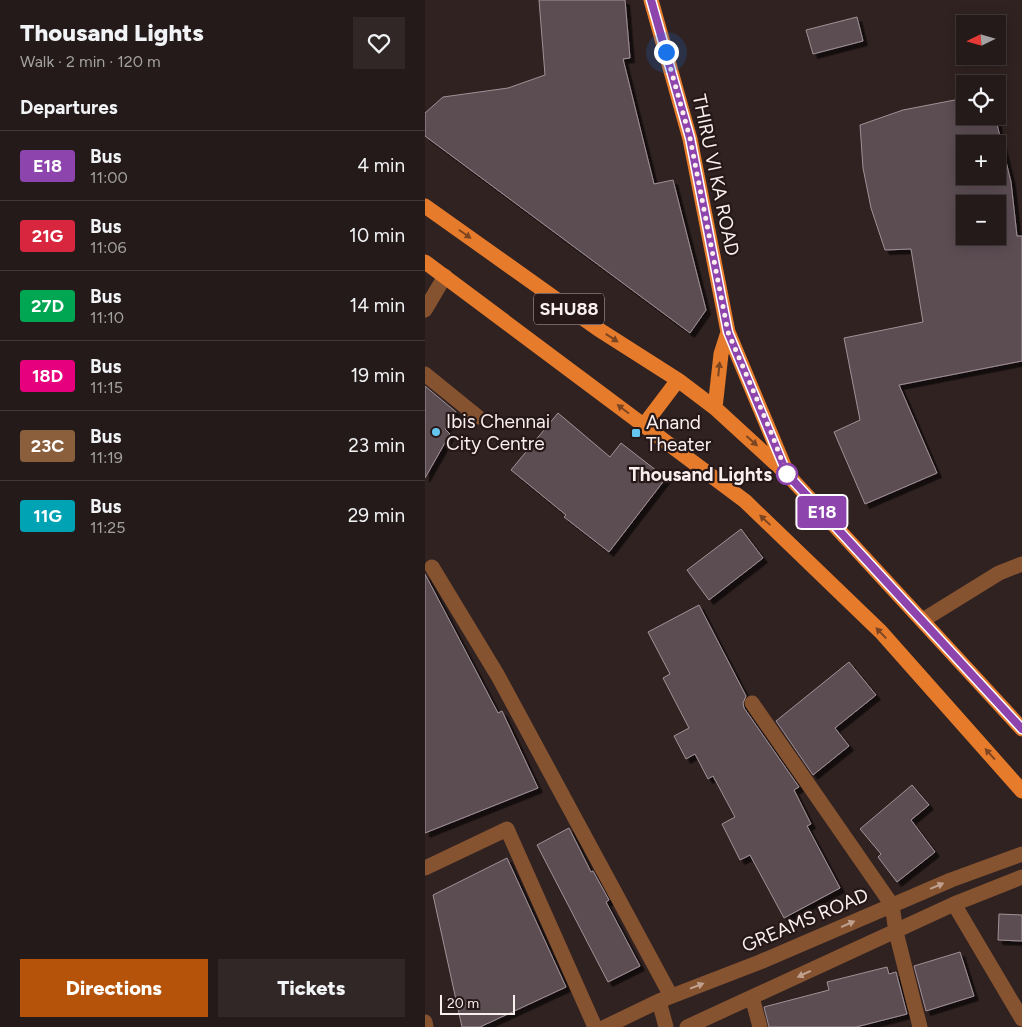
<!DOCTYPE html>
<html lang="en">
<head>
<meta charset="utf-8">
<style>
	body { margin:0; font-family:Figtree,sans-serif; background:#302726; color:#f1f3f6; height:100vh; display:flex; flex-direction:column; font-size:19px; white-space:nowrap }
	* { box-sizing:border-box; margin:0 }
	p { font-size:16px; color:#a3a1a2 }
	.icon { flex:none; width:28px; height:28px; fill:none; stroke:currentColor; stroke-width:2; stroke-linecap:round; stroke-linejoin:round }
	.map { position:relative; flex:1; overflow:hidden }
	.sheet { display:flex; flex-direction:column; background:#241a19; width:425px }
	.sheet>* { flex:none }
	.badge { padding:0 10px; border-radius:4px; font-size:18px; line-height:32px }
	.needle { width:32px; rotate:265deg }
	.controls { position:absolute; left:531px; top:15px; display:grid; gap:10px }
	.controls a { display:grid; place-items:center; width:50px; height:50px; border-radius:0px; background:#241a19; box-shadow:0 2px 12px #0003,0 0 0 1px #413838; font-size:25px }
	.scale { position:absolute; left:15px; bottom:12px; width:75px; box-sizing:border-box; padding-left:5px; border:2px solid #f9efee; border-top:0; font-size:14px; line-height:18px; white-space:nowrap; color:#f9efee; -webkit-text-stroke:4px #261818; paint-order:stroke }
	.you { position:absolute; width:25px; height:25px; margin:-12px; border:4px solid #fff; border-radius:50%; background:#1a73e8; box-shadow:0 0 0 8px #1a73e833 }
	.map>.badge { position:absolute; translate:-50% -50%; box-shadow:0 0 0 2px #fff }
	h2 { padding:0 20px; font-size:19px; line-height:45px }
	.round { display:grid; place-items:center; flex:none; width:52px; height:52px; border-radius:0px; background:#302726 }
	.overview { display:flex; align-items:center; justify-content:space-between; height:85px; padding:0 20px }
	h1 { font-size:24px; font-weight:800; line-height:38px }
	.cta { display:flex; gap:10px; margin-top:auto; padding:10px 20px }
	.cta a { flex:1; height:58px; border-radius:0px; background:#b45309; color:#fff; font-size:20px; font-weight:800; line-height:58px; text-align:center }
	.cta a+a { background:#302726; color:#f1f3f6 }
	ul { padding:0; list-style:none }
	li { display:flex; align-items:center; gap:15px; height:70px; padding:0 20px; border-top:1px solid #413838 }
	li div { flex:1 }
	li b { display:block; font-size:19px }
	li em { font-style:normal }
	li .badge { min-width:55px; font-weight:700; text-align:center }
	main { display:flex; flex:1; min-height:0 }
	.map>svg:first-child { display:block }
</style>
</head>
<body>
<main>
<section class="sheet">
<div class="overview"><div><h1>Thousand Lights</h1><p>Walk · 2 min · 120 m</p></div><a class="round"><svg class="icon" aria-label="heart" viewBox="0 0 24 24"><path d="M12 20l-8-8c-3-5 5-10 8-4 3-6 11-1 8 4z"/></svg></a></div>
<h2>Departures</h2>
<ul>
<li><span class="badge" style="background:#8e44ad;color:#fff">E18</span><div><b>Bus</b><p>11:00</p></div><em>4 min</em></li>
<li><span class="badge" style="background:#d7263d;color:#fff">21G</span><div><b>Bus</b><p>11:06</p></div><em>10 min</em></li>
<li><span class="badge" style="background:#00a651;color:#fff">27D</span><div><b>Bus</b><p>11:10</p></div><em>14 min</em></li>
<li><span class="badge" style="background:#e6007e;color:#fff">18D</span><div><b>Bus</b><p>11:15</p></div><em>19 min</em></li>
<li><span class="badge" style="background:#8b5e3c;color:#fff">23C</span><div><b>Bus</b><p>11:19</p></div><em>23 min</em></li>
<li><span class="badge" style="background:#00a3b4;color:#fff">11G</span><div><b>Bus</b><p>11:25</p></div><em>29 min</em></li>
</ul>
<div class="cta"><a>Directions</a><a>Tickets</a></div>
</section>
<div class="map">
<svg width="597" height="1027" viewBox="0 0 597 1027">
	<defs>
		<filter id="shadow"><feDropShadow dx="4.5" dy="4.5" stdDeviation="0" flood-color="#0009"/></filter>
	</defs>
	<rect width="100%" height="100%" fill="#302221"/>
	<!-- building -->
	<path fill="#5b4d53" stroke="#a19198" fill-rule="evenodd" filter="url(#shadow)" d="M114 0H200L205 58 198 59 229 184 248 180 281 310 265 333 0 136V113L18 97 83 88 120 75Z
		M432 17 438 41 388 54 381 30Z
		M540 98V116H570L586 182 592 236H597V361L474 385 512 473 440 504 409 432 435 420 419 338 498 322 486 249 460 250 446 208 438 168 435 125 478 110ZM540 144H572V176H540ZM540 204H572V236H540Z
		M0 386 31 412 20 429 25 434 0 478Z
		M133 413 185 457 196 443 241 478 184 552 139 517 141 515 86 470Z
		M316 529 338 558 284 600 262 570Z
		M0 574 73 713 77 711 113 788 0 833Z
		M274 605 321 696 318 703 319 708 374 787 369 790 386 824 382 826 415 888 359 918 325 855 315 860 297 824 310 817 288 776 283 779 270 754 261 759 249 736 264 728 238 678 245 674 223 632Z
		M424 662 451 695 410 728 424 746 388 775 351 721Z
		M487 785 504 805 486 820 510 852 472 882 453 857 456 854 435 829Z
		M144 828 166 872 168 871 184 900 181 902 215 966 183 982 112 845Z
		M82 858 141 987 55 1027H37L8 895Z
		M574 914 597 915V941L573 940Z
		M535 952 549 996 501 1011 489 966Z
		M462 967 464 974 471 972 482 1014 431 1027H344L339 1007 404 990 402 982Z"/>
	<g fill="none" stroke-linecap="round" stroke-linejoin="round">
		<!-- minor -->
		<path stroke="#865331" stroke-width="15" d="M0 310 20 276
			M0 374 53 417
			M7 567 73 676 246 996
			M498 620 574 573 597 564
			M327 703 467 905 471 932 495 1027
			M0 868 82 829 170 1027
			M529 904 597 1019
			M327 997 335 1027
			M234 1001 241 1027
			M0 1022 1 1027
			M180 1027 234 1001 335 962 526 880 597 854
			M262 1027 529 904 597 877"/>
		<!-- major -->
		<path stroke="#e67b2c" stroke-width="15" d="M226 0 265 139 303 332 360 468
			M0 206 173 329 253 380 290 408 362 474 597 729
			M0 262 320 501 456 632 597 791
			M290 408 296 354 303 332
			M219 425 253 380"/>
	</g>
	<!-- one-way arrows -->
	<defs><path id="oneway-solid" d="M-6-.8H1V-3.2L6.5 0L1 3.2V.8H-6Z" transform="scale(1.25)"/></defs>
	<g fill="#7c4521">
		<use href="#oneway-solid" transform="translate(40 234) rotate(35)"/>
		<use href="#oneway-solid" transform="translate(187 338) rotate(33)"/>
		<use href="#oneway-solid" transform="translate(294 369) rotate(-84)"/>
		<use href="#oneway-solid" transform="translate(198 409) rotate(-143)"/>
		<use href="#oneway-solid" transform="translate(327 441) rotate(42)"/>
		<use href="#oneway-solid" transform="translate(340 520) rotate(-137)"/>
		<use href="#oneway-solid" transform="translate(456 633) rotate(-134)"/>
		<use href="#oneway-solid" transform="translate(565 754) rotate(-132)"/>
	</g>
	<g fill="#c0a190">
		<use href="#oneway-solid" transform="translate(512 886) rotate(-23)"/>
		<use href="#oneway-solid" transform="translate(423 924) rotate(-24)"/>
		<use href="#oneway-solid" transform="translate(379 974) rotate(155)"/>
		<use href="#oneway-solid" transform="translate(272 986) rotate(-21)"/>
	</g>
	<g fill="none" stroke-linecap="round" stroke-linejoin="round">
		<defs>
			<path id="line" d="M226 0 265 138 303 332 362 474 597 729"/>
		</defs>
		<!-- line casing -->
		<use href="#line" stroke="#fff" stroke-width="11"/>
		<!-- line -->
		<use href="#line" stroke="#8e44ad" stroke-width="8"/>
		<!-- walk -->
		<path stroke="#f9efee" stroke-width="5" stroke-dasharray="0 9" d="M241 52 265 138 303 332 346 432 362 474"/>
	</g>
	<!-- markers -->
	<g fill="#64c5ee" stroke="#261818" stroke-width="2">
		<circle cx="11" cy="432" r="5"/>
		<rect x="206" y="428" width="10" height="10" rx="2.5"/>
	</g>
	<circle fill="#fff" stroke="#8e44ad" stroke-width="2.5" cx="362" cy="474" r="10"/>
	<g text-anchor="middle" dominant-baseline="central" stroke-width="4.5" stroke-linejoin="round" paint-order="stroke">
		<!-- shield labels -->
		<rect fill="#261818" stroke="#baaeae" stroke-width="1" x="109" y="293.5" width="70" height="31" rx="4"/>
		<g font-size="18" font-weight="bold" fill="#f9efee">
			<text x="144" y="309">SHU88</text>
		</g>
		<!-- street labels -->
		<g font-size="19" fill="#f9efee" stroke="#261818">
			<text transform="translate(291 175) rotate(78)">THIRU VI KA ROAD</text>
			<text transform="translate(380 920) rotate(-23)">GREAMS ROAD</text>
		</g>
		<!-- poi labels -->
		<g font-size="19" fill="#f9efee" stroke="#261818" text-anchor="start">
			<text x="21" y="421">Ibis Chennai<tspan x="21" dy="22">City Centre</tspan></text>
			<text x="221" y="422">Anand<tspan x="221" dy="22">Theater</tspan></text>
		</g>
		<!-- stop labels -->
		<g font-size="19" font-weight="bold" fill="#f9efee" stroke="#261818" text-anchor="end">
			<text x="347" y="474">Thousand Lights</text>
		</g>
	</g>
</svg>
<div class="controls">
<a><svg class="needle" viewBox="-14 -14 28 28"><path d="M0-13l5 13h-10z" fill="#e53935"/><path d="M0 13l5-13h-10z" fill="#a3a1a2"/></svg></a>
<a><svg class="icon" aria-label="locate" viewBox="0 0 24 24"><circle cx="12" cy="12" r="6"/><path d="M12 2v4M12 18v4M2 12h4M18 12h4"/></svg></a>
<a>+</a>
<a>−</a>
</div>
<div class="scale">20 m</div>
<div class="you" style="left:241px;top:52px"></div>
<b class="badge" style="left:397px;top:512px;background:#8e44ad;color:#fff">E18</b>
</div>
</main>
</body>
</html>
